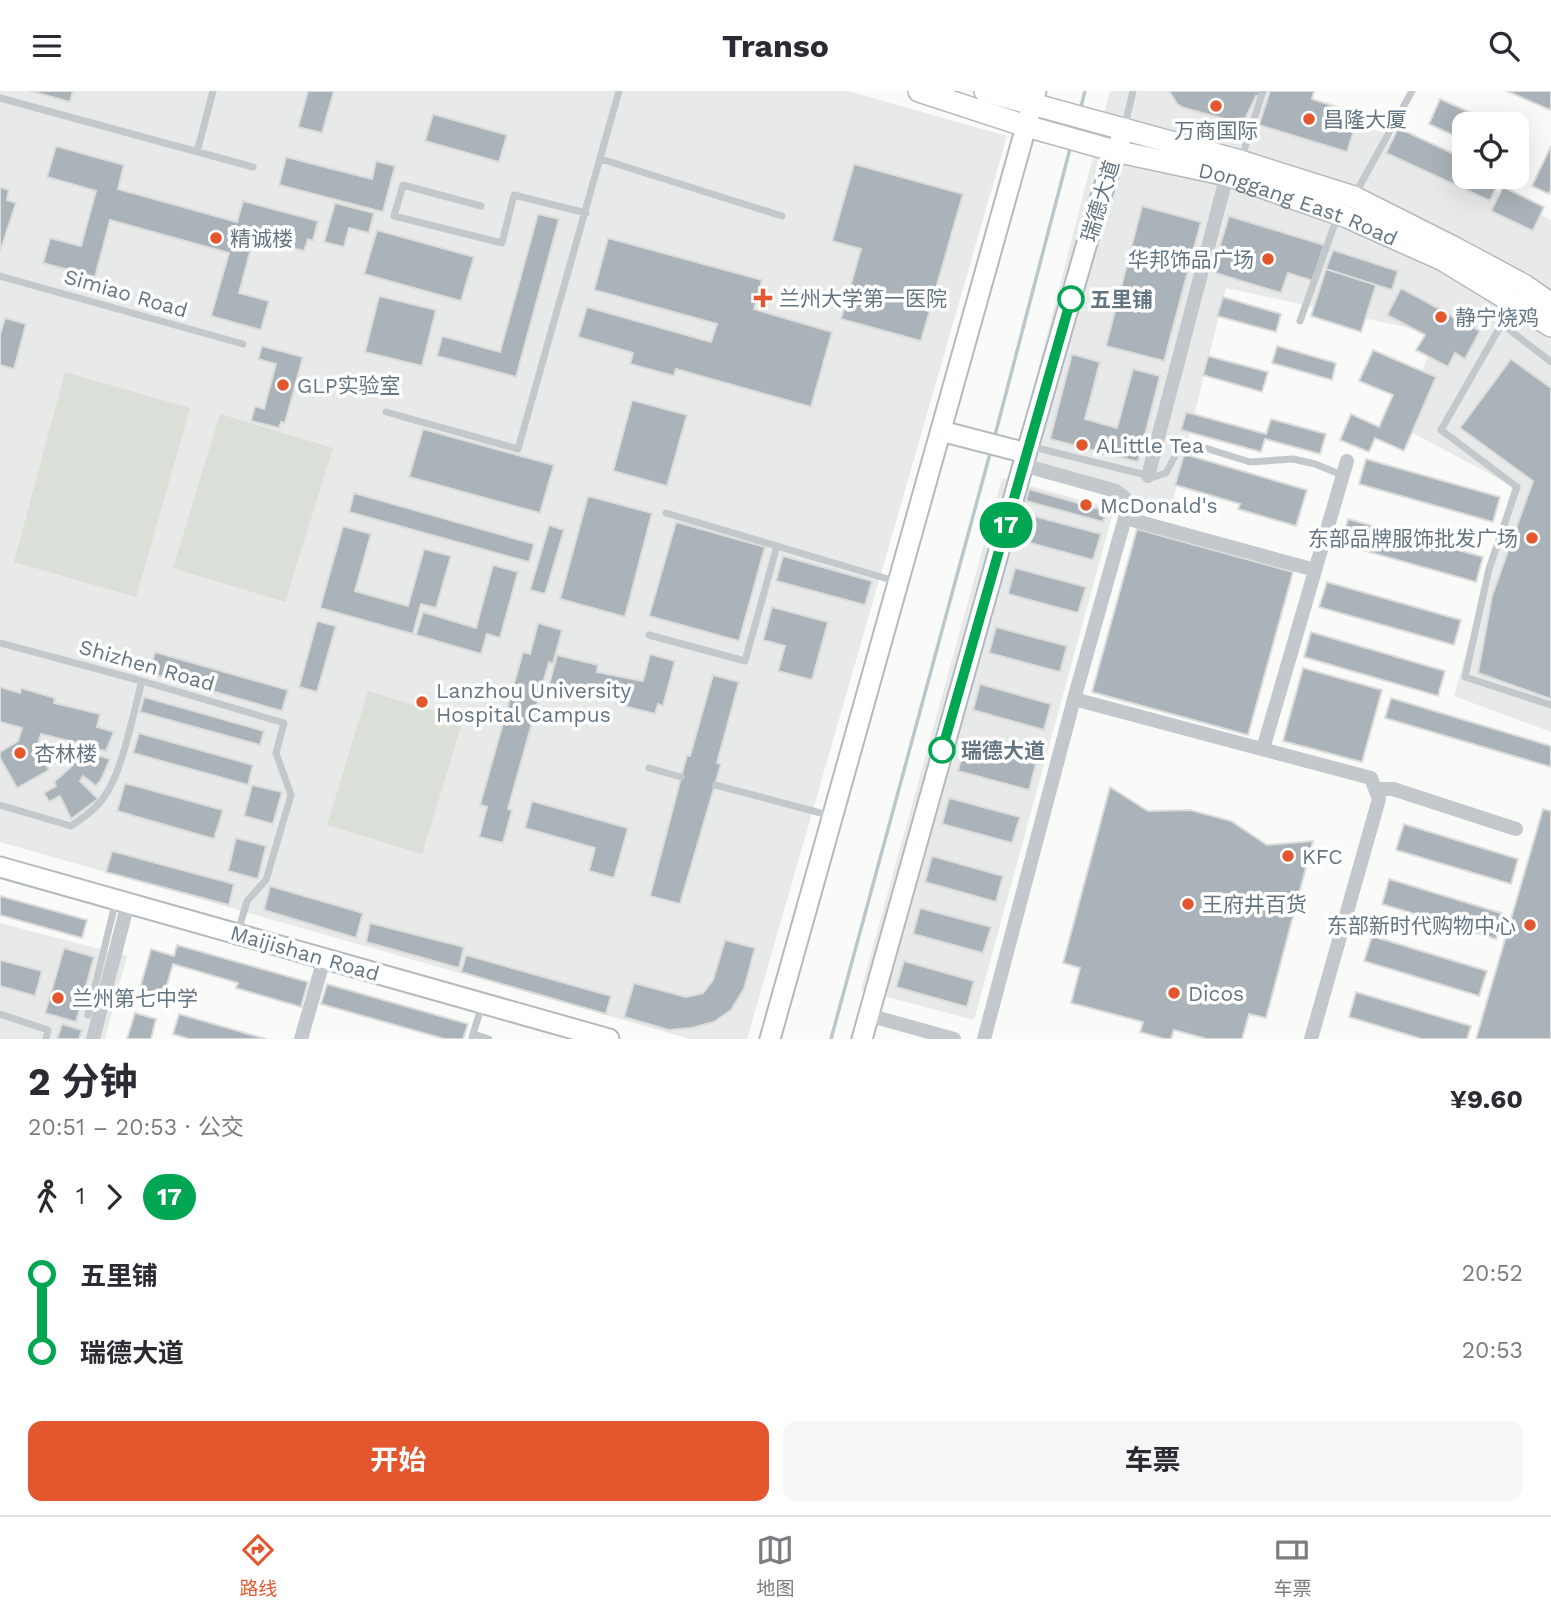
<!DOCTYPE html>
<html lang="zh">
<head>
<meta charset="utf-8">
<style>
	body { margin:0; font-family:"Work Sans","Noto Sans SC",sans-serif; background:#f7f7f7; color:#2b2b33; height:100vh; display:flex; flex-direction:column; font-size:26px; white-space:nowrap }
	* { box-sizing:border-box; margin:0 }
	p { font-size:23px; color:#7c7c81 }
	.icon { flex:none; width:38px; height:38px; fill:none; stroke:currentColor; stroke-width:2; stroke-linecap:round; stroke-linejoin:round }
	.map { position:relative; height:948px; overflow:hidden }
	.sheet { display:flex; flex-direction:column; background:#fff; flex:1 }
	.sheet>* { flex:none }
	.badge { padding:0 14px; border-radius:23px; font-size:24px; line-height:46px }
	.tools { position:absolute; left:1452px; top:21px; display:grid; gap:14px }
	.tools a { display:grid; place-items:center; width:77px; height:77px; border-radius:14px; background:#fff; box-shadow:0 7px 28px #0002; font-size:35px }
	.map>.badge { position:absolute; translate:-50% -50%; box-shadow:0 0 0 4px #fff }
	.legs { display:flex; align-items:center; gap:10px; height:77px; padding:0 28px; font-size:23px }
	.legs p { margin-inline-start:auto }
	.summary { display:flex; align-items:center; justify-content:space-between; height:119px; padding:0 28px }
	h1 { font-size:38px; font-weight:700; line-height:52px }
	.cta { display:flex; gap:14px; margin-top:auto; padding:14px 28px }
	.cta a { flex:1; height:80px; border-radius:14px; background:#e4572e; color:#fff; font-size:28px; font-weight:700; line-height:80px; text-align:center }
	.cta a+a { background:#f7f7f7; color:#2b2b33 }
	ul { padding:0 28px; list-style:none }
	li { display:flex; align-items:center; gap:24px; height:77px; font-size:26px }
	li i { display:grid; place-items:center; width:10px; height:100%; margin:0 9px; background:currentColor }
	li i::after { content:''; width:18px; height:18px; margin:-9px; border:5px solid; border-radius:50%; background:#fff }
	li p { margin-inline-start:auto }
	li:first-child i { background:linear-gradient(#0000 50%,currentColor 0) }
	li:last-child i { background:linear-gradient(currentColor 50%,#0000 0) }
	header { display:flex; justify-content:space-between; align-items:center; height:91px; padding:0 28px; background:#fff; font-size:32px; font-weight:700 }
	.tab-bar { display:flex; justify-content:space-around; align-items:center; height:98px; border-top:2px solid #e1e1e2; background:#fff; font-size:19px; color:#7c7c81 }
	.tab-bar a { display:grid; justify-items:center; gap:4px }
	.tab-bar .current { color:#e4572e }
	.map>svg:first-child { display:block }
</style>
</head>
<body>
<header><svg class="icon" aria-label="menu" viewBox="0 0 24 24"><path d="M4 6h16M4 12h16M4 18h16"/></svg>Transo<svg class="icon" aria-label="search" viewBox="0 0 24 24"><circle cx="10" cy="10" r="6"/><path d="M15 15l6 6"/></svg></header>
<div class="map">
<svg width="1551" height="948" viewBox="0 0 1551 948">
	<rect width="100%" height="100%" fill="#fafaf8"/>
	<!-- built -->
	<path fill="#e8e9e9" d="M0 0H848L1007 45 747 948H690L0 751Z
		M1110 0H1269L1268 5 1387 43 1551 129V641L1454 605 1512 395 1400 335 1437 243 1226 197 1170 421 1012 379Z
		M1002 387 1114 418 974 929 861 899Z
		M0 832 127 865 105 948H0Z"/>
	<!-- green -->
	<path fill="#dadfd7" d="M65 281 190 317 136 506 14 471Z
		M220 323 333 357 285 511 173 477Z
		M368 600 463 629 422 763 327 734Z"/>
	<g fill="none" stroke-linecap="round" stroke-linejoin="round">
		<!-- stream -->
		<path stroke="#bbc7cb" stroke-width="3.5" d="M1080 20 1085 0
			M994 348 1071 54
			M831 948 991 359"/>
	</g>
	<!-- building -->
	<path fill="#aab3b9" stroke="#dcdcda" stroke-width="2" d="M30 0H73L70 11Z
		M308 0H334L322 42 298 36Z
		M1169 0H1260L1259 5H1256L1243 33 1184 17 1177 13Z
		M1270 0H1314L1312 8 1359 23 1347 61 1259 34Z
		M1507 0H1551V17L1550 19Z
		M1440 8 1476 24 1471 33H1465L1464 49 1429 33Z
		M433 23 507 44 499 71 425 50Z
		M1493 26 1509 33H1490Z
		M1398 37 1465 68V86H1501L1490 110 1386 62Z
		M56 55 124 74 118 98 237 131 243 110 318 130 313 150 308 148 304 160 254 146 239 202 269 210 261 239 211 225 229 162 110 129 95 186 43 172 50 147 81 155 96 100 47 86Z
		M1551 55V98L1549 103 1532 95Z
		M286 66 372 88 376 70 395 75 383 121 279 94Z
		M854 73 963 103 921 250 841 228 861 158 832 150Z
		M0 96 9 99 7 109 16 112 0 161Z
		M1503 96 1544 116 1533 140 1491 120Z
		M335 112 374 122 369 142 349 137 344 156 324 151Z
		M1142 115 1201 131 1164 270 1106 255Z
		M538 123 559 128 516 286 437 265 442 245 500 261Z
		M1229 125 1324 154 1313 190 1288 182 1281 202 1212 181Z
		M377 139 474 166 461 210 364 183Z
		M608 147 762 189 754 218 832 241 811 316 676 278 674 285 630 273 633 262 578 246 587 216 711 251 717 233 594 199Z
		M1333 159 1398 180 1392 199 1326 178Z
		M1326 178 1376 194 1361 241 1311 225Z
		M1401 197 1480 240 1465 268 1455 262 1448 276 1416 259 1425 244 1387 224Z
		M379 205 436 219 422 275 365 261Z
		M1223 206 1281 223 1276 241 1217 225Z
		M5 227 26 233 14 278 0 274V244Z
		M262 255 303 266 285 332 281 331 279 337 251 330 255 315 264 318 276 273 258 268Z
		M1277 255 1336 272 1332 289 1272 272Z
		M1373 259 1436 286 1404 360 1375 347 1369 361 1340 349 1351 323 1379 336 1393 304 1359 290Z
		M1072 263 1100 271 1085 328 1117 337 1133 278 1160 285 1138 371 1050 348Z
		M1208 265 1268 281 1262 301 1203 284Z
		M1511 268 1551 297V608L1478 582 1492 505 1533 390 1460 337Z
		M632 309 687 324 667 395 613 380Z
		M1186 321 1266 343 1271 328 1326 343 1320 363 1265 348 1261 361 1181 339Z
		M423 338 554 374 540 422 409 386Z
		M1184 363 1307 399 1296 435 1238 418 1240 413 1175 394Z
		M1366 368 1500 406 1493 431 1359 393Z
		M1029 398 1106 420 1103 431 1026 410Z
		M354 402 534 453 529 471 349 421Z
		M588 405 652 422 625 526 560 508Z
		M1030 424 1101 443 1093 469 1023 450Z
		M1348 428 1483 466 1476 491 1341 453Z
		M676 431 765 456 739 550 649 525Z
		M549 434 564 439 545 503 530 499Z
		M343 435 371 443 355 500 408 515 424 458 451 465 436 517 421 513 413 543 320 517Z
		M1137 438 1293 481 1248 644 1092 601Z
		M783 465 872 490 865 514 776 490Z
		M493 474 518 481 500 547 487 543 481 563 416 544 423 521 476 537Z
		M1015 477 1086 496 1078 522 1008 503Z
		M1327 491 1461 529 1454 554 1319 516Z
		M772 516 828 531 812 589 778 580 785 555 763 549Z
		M317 530 336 535 317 601 299 596Z
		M538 532 562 539 553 573 549 571 508 718 512 719 503 752 479 746 487 716 480 714 523 561 530 563Z
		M996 536 1067 555 1060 581 989 562Z
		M1311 541 1445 580 1438 605 1304 566Z
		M155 561 288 599 282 620 149 582Z
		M650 563 675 570 663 615 658 613 655 623 616 613 619 602 593 595 591 605 549 594 557 564 598 574 597 581 643 590Z
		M1303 577 1382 599 1362 671 1283 650Z
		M713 584 739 591 717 672 721 673 680 813 650 805 687 664 690 665Z
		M980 593 1051 613 1044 639 973 619Z
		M0 596 20 602 21 597 55 607 54 612 100 623 97 636 114 641 106 660 95 658 94 663 110 668 101 689 96 695 83 685 80 690 98 708 71 728 60 705 49 711 44 702 56 695 54 691 70 677 81 653 41 643 37 655 49 679 17 697 0 667V661L18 650 22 637 0 631Z
		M144 606 264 640 260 654 140 621Z
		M1391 607 1551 655V676L1385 627Z
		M139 642 253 674 248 694 133 662Z
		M965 654 1036 673 1029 699 958 680Z
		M125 692 223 719 214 748 117 720Z
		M252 694 282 701 273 733 244 725Z
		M1110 696 1148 720 1190 719 1231 730 1267 754 1313 750 1266 927 1249 923 1242 948H1207L1174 939 1171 948H1165L1140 941 1143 931 1071 912 1080 877 1063 872Z
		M949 707 1020 726 1012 752 942 733Z
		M532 710 628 737 614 787 589 780 595 757 525 737Z
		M1543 718 1551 720V948H1476Z
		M1404 733 1518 768 1511 793 1396 759Z
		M236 747 266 755 258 788 228 780Z
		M112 760 234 793 229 814 106 781Z
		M932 765 1003 785 996 811 925 791Z
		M1389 788 1504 823 1496 848 1382 813Z
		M270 795 363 822 356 847 264 819Z
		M0 805 87 829 82 847 0 824Z
		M920 817 991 836 983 862 913 843Z
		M370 832 464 856 459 877 366 851Z
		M1372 845 1487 880 1479 905 1364 870Z
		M725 849 755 857 744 898 731 919 714 931 691 937 669 939 624 926 634 892 686 906 703 902 713 889Z
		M177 854 308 891 301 916 236 897 238 892 173 873 162 911 138 904 151 858 174 865Z
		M64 857 94 866 76 931 45 922Z
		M466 864 611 905 606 923 461 881Z
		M0 869 42 880 35 905 0 895Z
		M904 870 974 890 967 916 896 896Z
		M327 893 468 933 463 948H445L321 913Z
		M1356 901 1471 935 1467 948H1422L1349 926Z
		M135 922 156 928 151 948H127Z
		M179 923 266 948H189L173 943Z
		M62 933 82 939 79 948H57Z"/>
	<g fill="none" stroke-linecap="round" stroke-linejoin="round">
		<defs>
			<path id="secondary" d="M941 340 1026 362
				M0 776 609 948
				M770 948 1036 0
				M862 948 1023 374 1097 117 1124 38"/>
			<g id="primary">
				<path id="s1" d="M919 0 1026 35 1115 60 1227 84 1347 126 1443 169 1551 235"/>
				<path d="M985 0 1240 70 1354 106 1455 157 1524 194 1551 213"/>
			</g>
		</defs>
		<!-- secondary casing -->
		<use href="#secondary" stroke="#b3babf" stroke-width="23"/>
		<!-- primary casing -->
		<use href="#primary" stroke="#b5babe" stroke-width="24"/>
		<!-- lane -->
		<path stroke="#c3c8cc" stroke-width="7" d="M0 7 253 76
			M1125 34 1133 0
			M197 61 213 0
			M1242 66 1263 0
			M601 68 782 125
			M1354 105 1412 0
			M481 115 403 94 394 125 502 152 514 104 586 122
			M0 185 243 253
			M1512 215 1441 339 1517 396 1489 478 1465 586 1551 614
			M1300 230 1338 124
			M1502 233 1551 271
			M386 321 518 358 619 0
			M1029 355 1154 386 1166 382 1177 361 1181 357 1192 353 1250 371 1293 368 1315 373 1342 384
			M666 422 898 491
			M649 544 745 570 777 455
			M0 552 142 590 284 632 276 662 291 704 266 789 247 810 238 841
			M649 677 681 686
			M715 694 832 725
			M0 714 71 735C83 727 96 718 104 706 123 680 133 622 142 590
			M0 923 48 939 46 948
			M88 924 116 809
			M473 943 482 914
			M472 947 473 943 489 948"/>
		<!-- street -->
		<path stroke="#c3c8cc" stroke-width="14" d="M1023 374 1116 400 1125 407V427L1074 608
			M1148 385 1227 84
			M1125 427 1315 479
			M1263 658 1347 370
			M1375 698H1393L1516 738
			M868 924 954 948
			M93 948 128 812
			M301 948 324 868
			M984 948 1074 608 1371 687 1379 708 1311 948"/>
		<!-- secondary -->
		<use href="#secondary" stroke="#fff" stroke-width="19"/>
		<!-- primary -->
		<use href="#primary" stroke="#fff" stroke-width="21"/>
	</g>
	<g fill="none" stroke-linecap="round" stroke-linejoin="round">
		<defs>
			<path id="line-1" d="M942 659 1071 208"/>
		</defs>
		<!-- line-1 casing -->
		<use href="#line-1" stroke="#fff" stroke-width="16"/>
		<!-- line-1 -->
		<use href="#line-1" stroke="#00a651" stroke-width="10"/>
	</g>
	<!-- markers -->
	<g fill="#e4572e" stroke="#fff" stroke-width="2.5">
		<circle cx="1216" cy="15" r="7"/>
		<circle cx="1309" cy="28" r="7"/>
		<circle cx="216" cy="147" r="7"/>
		<circle cx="1268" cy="168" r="7"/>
		<path d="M759.5 196.5h7v7h7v7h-7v7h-7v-7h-7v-7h7z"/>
		<circle cx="1441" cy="226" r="7"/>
		<circle cx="283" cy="294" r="7"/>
		<circle cx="1082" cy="354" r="7"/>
		<circle cx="1086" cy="414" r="7"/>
		<circle cx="1532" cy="447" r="7"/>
		<circle cx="422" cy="611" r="7"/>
		<circle cx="20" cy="662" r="7"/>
		<circle cx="1288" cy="765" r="7"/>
		<circle cx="1188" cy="813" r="7"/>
		<circle cx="1530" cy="834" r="7"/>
		<circle cx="1174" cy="902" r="7"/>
		<circle cx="58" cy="907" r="7"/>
	</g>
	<g fill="#fff" stroke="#00a651" stroke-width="3.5">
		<circle cx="1071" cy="208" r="12"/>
		<circle cx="942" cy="659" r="12"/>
	</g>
	<g text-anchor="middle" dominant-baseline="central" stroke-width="7" stroke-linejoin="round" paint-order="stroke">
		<!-- poi labels -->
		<g font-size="21" fill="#657683" stroke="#fff" text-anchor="start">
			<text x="1323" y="28">昌隆大厦</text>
			<text x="1216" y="39" text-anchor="middle">万商国际</text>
			<text x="230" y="147">精诚楼</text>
			<text x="1254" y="168" text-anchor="end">华邦饰品广场</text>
			<text x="779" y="207">兰州大学第一医院</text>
			<text x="1455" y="226">静宁烧鸡</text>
			<text x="297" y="294">GLP实验室</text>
			<text x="1096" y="354">ALittle Tea</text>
			<text x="1100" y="414">McDonald's</text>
			<text x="1518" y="447" text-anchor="end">东部品牌服饰批发广场</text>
			<text x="436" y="599">Lanzhou University<tspan x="436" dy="24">Hospital Campus</tspan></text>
			<text x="34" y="662">杏林楼</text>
			<text x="1302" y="765">KFC</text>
			<text x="1202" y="813">王府井百货</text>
			<text x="1516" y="834" text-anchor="end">东部新时代购物中心</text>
			<text x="1188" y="902">Dicos</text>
			<text x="72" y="907">兰州第七中学</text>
		</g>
		<!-- street labels -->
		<g font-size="21" fill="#657683" stroke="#fff">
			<text transform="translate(1100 110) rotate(-73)">瑞德大道</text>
			<text stroke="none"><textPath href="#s1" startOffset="396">Donggang East Road</textPath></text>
			<text transform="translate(126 202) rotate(16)">Simiao Road</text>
			<text transform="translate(147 574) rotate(16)">Shizhen Road</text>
			<text transform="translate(305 862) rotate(16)">Maijishan Road</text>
		</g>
		<!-- stop labels -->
		<g font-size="21" font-weight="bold" fill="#657683" stroke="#fff" text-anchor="start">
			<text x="1090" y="208">五里铺</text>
			<text x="961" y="659">瑞德大道</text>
		</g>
	</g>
</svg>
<div class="tools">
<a><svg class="icon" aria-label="locate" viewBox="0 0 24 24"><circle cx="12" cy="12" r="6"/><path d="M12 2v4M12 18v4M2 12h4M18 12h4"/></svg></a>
</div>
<b class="badge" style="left:1006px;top:434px;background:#00a651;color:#fff">17</b>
</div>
<section class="sheet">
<div class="summary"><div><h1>2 分钟</h1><p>20:51 – 20:53 · 公交</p></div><b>¥9.60</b></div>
<div class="legs"><svg class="icon" aria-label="walk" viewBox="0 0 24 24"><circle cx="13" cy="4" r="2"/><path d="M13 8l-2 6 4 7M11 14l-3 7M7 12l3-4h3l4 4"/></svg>1<svg class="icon" aria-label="forward" viewBox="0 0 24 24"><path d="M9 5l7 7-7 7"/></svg><b class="badge" style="background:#00a651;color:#fff">17</b></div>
<ul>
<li><i style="color:#00a651"></i><b>五里铺</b><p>20:52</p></li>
<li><i style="color:#00a651"></i><b>瑞德大道</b><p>20:53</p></li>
</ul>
<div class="cta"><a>开始</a><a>车票</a></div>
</section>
<nav class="tab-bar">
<a class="current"><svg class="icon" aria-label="directions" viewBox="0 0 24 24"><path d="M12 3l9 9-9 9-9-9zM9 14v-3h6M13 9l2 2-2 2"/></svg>路线</a>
<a><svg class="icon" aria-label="map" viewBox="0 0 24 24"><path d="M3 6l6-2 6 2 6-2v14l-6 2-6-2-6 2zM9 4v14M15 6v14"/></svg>地图</a>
<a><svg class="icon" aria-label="tickets" viewBox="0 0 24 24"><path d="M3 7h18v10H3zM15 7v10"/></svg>车票</a>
</nav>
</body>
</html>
